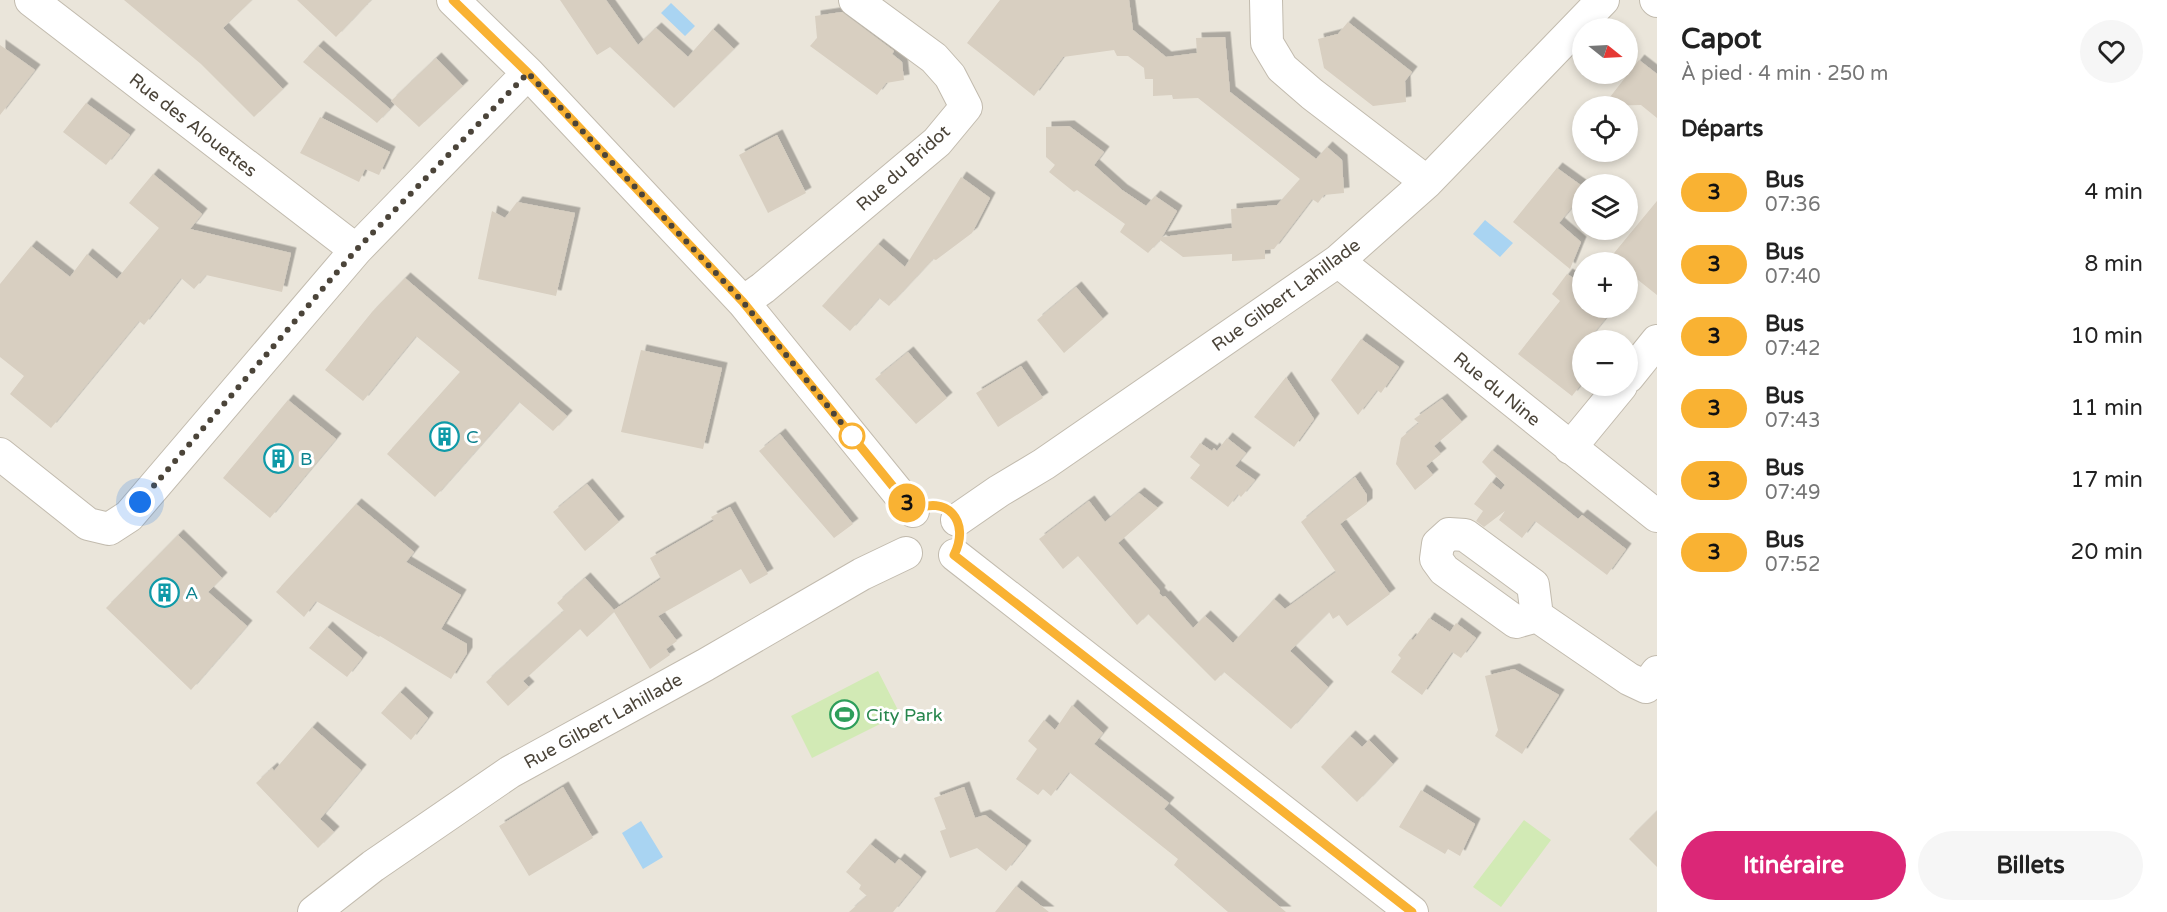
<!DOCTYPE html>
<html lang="fr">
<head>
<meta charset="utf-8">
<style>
	body { margin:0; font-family:"Varela Round",sans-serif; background:#f6f6f6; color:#222; height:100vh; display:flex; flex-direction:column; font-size:22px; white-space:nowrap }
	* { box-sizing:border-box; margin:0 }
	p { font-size:20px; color:#767676 }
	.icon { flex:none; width:33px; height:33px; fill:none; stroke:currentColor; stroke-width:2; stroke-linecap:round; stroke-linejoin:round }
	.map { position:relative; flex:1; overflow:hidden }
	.side { display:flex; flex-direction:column; background:#fff; width:510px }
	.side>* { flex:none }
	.badge { padding:0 12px; border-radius:20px; font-size:21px; line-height:39px }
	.needle { width:39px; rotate:108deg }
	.fabs { position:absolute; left:1572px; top:18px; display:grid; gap:12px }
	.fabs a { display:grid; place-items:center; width:66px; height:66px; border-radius:50%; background:#fff; box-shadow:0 3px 9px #0003; font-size:30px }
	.you { position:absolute; width:30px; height:30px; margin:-15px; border:4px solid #fff; border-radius:50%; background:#1a73e8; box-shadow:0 0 0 9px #1a73e833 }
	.map>.badge { position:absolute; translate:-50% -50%; box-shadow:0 0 0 3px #fff }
	h2 { padding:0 24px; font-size:22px; line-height:54px }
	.round { display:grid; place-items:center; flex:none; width:63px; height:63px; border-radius:32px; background:#f6f6f6 }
	.headline { display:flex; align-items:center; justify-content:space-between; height:102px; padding:0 24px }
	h1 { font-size:28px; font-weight:700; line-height:45px }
	.action { display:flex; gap:12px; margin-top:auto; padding:12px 24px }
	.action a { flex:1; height:69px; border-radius:36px; background:#db2777; color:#fff; font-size:24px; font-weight:700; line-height:69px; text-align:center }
	.action a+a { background:#f6f6f6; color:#222 }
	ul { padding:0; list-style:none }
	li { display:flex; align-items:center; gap:18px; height:72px; padding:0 24px }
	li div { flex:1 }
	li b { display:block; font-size:22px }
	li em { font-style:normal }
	li .badge { min-width:66px; font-weight:700; text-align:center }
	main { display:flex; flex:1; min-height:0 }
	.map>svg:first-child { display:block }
</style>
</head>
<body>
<main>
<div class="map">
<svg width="1657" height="912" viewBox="0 0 1657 912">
	<defs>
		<filter id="shadow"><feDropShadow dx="5.5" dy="-5.5" stdDeviation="0" flood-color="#0004"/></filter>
	</defs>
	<rect width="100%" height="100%" fill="#f6f3ec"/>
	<!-- residential -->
	<path fill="#eae5da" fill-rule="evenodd" d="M0 0H1657V912H0ZM1582 28H1628V74H1582ZM1582 106H1628V152H1582ZM1582 184H1628V230H1582ZM1582 262H1628V308H1582ZM1582 340H1628V386H1582Z"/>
	<!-- green -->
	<path fill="#d2eab5" d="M878 671 900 714 812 758 791 716Z
		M1524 820 1551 840 1501 907 1473 887Z"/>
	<!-- water -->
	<path fill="#a9d4f2" d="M671 3 695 26 685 36 661 13Z
		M1485 220 1513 243 1500 257 1473 234Z
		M641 821 663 857 643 869 622 833Z"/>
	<!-- building -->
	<path fill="#d8cfc1" filter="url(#shadow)" d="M124 0H252L223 28 283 89 254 117 201 64Z
		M297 0H371L336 37Z
		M560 0H606L638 45 656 28 688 57 713 29 734 49 674 108 610 47 597 55Z
		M1000 0H1129L1133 30 1166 57 1197 53 1196 38 1225 37 1230 92 1316 159 1327 147 1342 160 1344 193 1324 195 1318 203 1312 199 1274 249 1265 250V259L1232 261V254L1183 257 1160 240 1148 253 1120 232 1125 224 1077 190 1074 192 1049 172 1055 165 1046 157V127L1069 126 1104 152 1094 165 1122 190 1146 206 1155 196 1177 211 1162 237 1232 228 1231 209 1277 205 1300 179 1198 98 1173 99 1172 95 1153 96V79H1145L1144 68 1128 56H1117L1114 50 1063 57 1034 96 967 43Z
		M842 12 894 51 892 54 902 62 904 80 886 83 877 95 810 46 817 38 815 16Z
		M1348 22 1412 72 1405 81 1406 102 1373 106 1324 68 1318 39 1338 34Z
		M0 45 35 70 0 115Z
		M318 46 390 109 377 123 303 62Z
		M436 58 463 86 419 127 391 101Z
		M1639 60 1657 74V118L1641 105 1603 106Z
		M86 103 130 135 106 165 63 132Z
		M320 117 390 152 379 175 365 169 359 182 300 153Z
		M777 135 806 193 768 213 739 155Z
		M1557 168 1582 186V195L1559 223 1581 242 1570 269 1513 222Z
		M153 174 202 214 190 229 291 253 282 292 206 275 194 289 181 278 144 325 139 321 51 428 10 394 24 376 0 357V284L31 246 70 277 87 254 117 279 159 228 129 203Z
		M961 177 990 198 972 233 936 260 933 259 889 306 879 298 850 331 822 306 878 244 905 267Z
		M1657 201V295L1628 272V262H1616L1610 258Z
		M517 202 575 213 556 296 478 279 492 211 505 218Z
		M1582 273V308H1614L1588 340H1582V383L1572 396 1518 354 1560 301 1552 294 1567 274 1577 280Z
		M405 278 567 416 553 431 519 402 435 497 387 454 460 372 416 336 363 401 325 370 372 312Z
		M1076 287 1103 319 1064 353 1037 320Z
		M1361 339 1399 367 1381 393 1377 390 1358 415 1331 380Z
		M641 350 722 368 703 449 621 432Z
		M908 352 947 398 916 424 875 379Z
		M1021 366 1043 398 998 427 976 393Z
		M1286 377 1314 419 1294 447 1254 417Z
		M1442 399 1462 422 1434 446 1441 454 1426 466 1433 475 1415 490 1396 464 1401 438 1419 423 1414 419Z
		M288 400 336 439 270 518 223 478Z
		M780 434 853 524 834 538 759 451Z
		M1227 438 1246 453 1235 466 1255 480 1241 497 1238 494 1228 507 1190 478 1200 465 1190 457 1200 443 1212 451 1214 448 1217 451Z
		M1492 450 1578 519 1582 515 1626 549 1607 575 1535 521 1522 538 1499 520 1505 511 1484 527 1476 521 1483 511 1474 504 1491 482 1501 490 1505 485 1482 462Z
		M1355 477 1367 495V504L1340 524 1390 594 1347 626 1339 615 1333 619 1329 612 1290 651 1328 687 1291 729 1224 672 1215 681 1148 614 1137 625 1078 556 1063 569 1039 539 1089 501 1105 522 1139 493 1158 508 1118 543 1160 591 1159 593 1163 597 1165 596 1193 628 1205 616 1233 643 1274 599 1285 609 1336 572 1301 522Z
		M587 484 619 522 585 551 553 512Z
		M356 504 414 552 406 562 461 595 441 629 467 644V653L451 679 380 636 379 637 316 601 304 617 276 592Z
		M730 507 768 574 750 584 741 569 658 616 677 641 666 649 670 655 650 669 614 612 587 637 580 629 523 681 529 687 508 706 486 682 564 611 557 603 585 578 614 610 661 579 650 558 714 521 711 517Z
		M178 535 222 578 208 592 247 626 191 690 106 608Z
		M1429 618 1450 632 1456 623 1476 638 1461 658 1452 652 1422 695 1391 672 1401 658 1398 655 1410 639 1413 640Z
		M327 627 362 658 347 677 309 648Z
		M1514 669 1559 695 1522 754 1495 736 1498 730 1485 676Z
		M400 692 428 718 411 740 381 713Z
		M1072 705 1103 733 1094 744 1169 803 1164 809 1286 912H1228L1174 865 1178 859 1069 772 1051 796 1043 789 1038 795 1016 779 1037 749 1028 741 1044 720 1055 730Z
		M312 727 361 770 320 819 334 832 318 848 256 783 272 768 274 771Z
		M1350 736 1362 747 1369 740 1393 764 1357 802 1321 767Z
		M563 787 593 838 529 876 499 826Z
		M964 787 975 818 985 815 1026 846 1006 871 977 848 950 858 940 831 946 829 934 798Z
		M1421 790 1475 824 1460 856 1448 849 1445 854 1399 827Z
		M1657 811V867L1629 839Z
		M870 844 895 864 899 859 921 877 893 912H849L867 896 859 889 861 885 846 872Z
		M1016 886 1049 912H995Z"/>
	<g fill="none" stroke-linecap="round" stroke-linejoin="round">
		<defs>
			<path id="street" d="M31 0 356 250
				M453 0 528 73 743 302 913 511
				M1266 0 1267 43 1282 68 1312 94 1427 182
				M1656 0 1657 1
				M1338 261 1657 516
				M743 302 763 288 937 142 966 107 950 76 934 58 855 0
				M1628 377 1657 341
				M1570 448 1621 386
				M0 454 88 524 109 529 129 516 356 250 528 73
				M957 520 999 491 1044 464 1338 261 1427 182 1603 0
				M955 555 1412 912
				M1537 616 1516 622 1444 570 1436 559 1438 544 1449 534 1465 535 1533 585 1537 616 1629 679 1646 687 1657 672
				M314 912 373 866 510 772 705 665 862 574 906 553"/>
		</defs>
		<!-- street casing -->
		<use href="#street" stroke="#c2bbae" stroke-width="34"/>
		<!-- street -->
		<use href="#street" stroke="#fff" stroke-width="32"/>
	</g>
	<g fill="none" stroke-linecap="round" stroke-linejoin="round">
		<defs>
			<path id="line" d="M453 0 528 73 743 302 913 511C947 493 971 522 954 555L1412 912"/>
		</defs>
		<!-- line casing -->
		<use href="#line" stroke="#fff" stroke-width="14"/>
		<!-- line -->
		<use href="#line" stroke="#f9b233" stroke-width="9"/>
		<!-- walk -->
		<path stroke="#4b4439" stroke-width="6" stroke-dasharray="0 10.8" d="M140 502 356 250 528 73 743 302 852 436"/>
	</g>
	<!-- icons -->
	<defs>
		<symbol id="building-ring" viewBox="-11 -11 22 22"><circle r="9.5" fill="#fff" stroke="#0f9aa8" stroke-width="1.5"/><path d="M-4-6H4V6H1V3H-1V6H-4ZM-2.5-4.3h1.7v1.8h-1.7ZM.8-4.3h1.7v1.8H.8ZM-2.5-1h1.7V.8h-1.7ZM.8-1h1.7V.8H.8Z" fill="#0f9aa8"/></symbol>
		<symbol id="stadium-ring" viewBox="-11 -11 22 22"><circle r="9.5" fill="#fff" stroke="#2e9e5b" stroke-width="1.5"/><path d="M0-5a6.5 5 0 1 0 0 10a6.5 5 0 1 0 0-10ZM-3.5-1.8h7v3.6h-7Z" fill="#2e9e5b"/></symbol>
	</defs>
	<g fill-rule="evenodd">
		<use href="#building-ring" x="428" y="420" width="33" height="33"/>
		<use href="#building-ring" x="262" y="442" width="33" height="33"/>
		<use href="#building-ring" x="148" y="576" width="33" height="33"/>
		<use href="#stadium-ring" x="828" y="698" width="33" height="33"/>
	</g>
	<!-- markers -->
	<circle fill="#fff" stroke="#f9b233" stroke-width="3" cx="852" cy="436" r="12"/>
	<g text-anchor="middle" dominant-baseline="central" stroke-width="6" stroke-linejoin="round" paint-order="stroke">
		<!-- street labels -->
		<g font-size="18" fill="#4b4439" stroke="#fff">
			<text transform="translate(193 125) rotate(38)">Rue des Alouettes</text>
			<text transform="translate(903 168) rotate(-42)">Rue du Bridot</text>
			<text transform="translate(1286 295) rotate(-36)">Rue Gilbert Lahillade</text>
			<text transform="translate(1497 389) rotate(39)">Rue du Nine</text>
			<text transform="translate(603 721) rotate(-29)">Rue Gilbert Lahillade</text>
		</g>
		<!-- culture labels -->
		<g font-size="18" fill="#0d838f" stroke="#fff" text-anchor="start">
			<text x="466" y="437">C</text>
			<text x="300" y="459">B</text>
			<text x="185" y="593">A</text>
		</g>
		<!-- leisure labels -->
		<g font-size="18" fill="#27864d" stroke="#fff" text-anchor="start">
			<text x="866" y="715">City Park</text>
		</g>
	</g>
</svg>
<div class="fabs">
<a><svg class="needle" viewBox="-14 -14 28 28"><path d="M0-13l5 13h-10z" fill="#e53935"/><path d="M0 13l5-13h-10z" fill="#767676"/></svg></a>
<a><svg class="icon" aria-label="locate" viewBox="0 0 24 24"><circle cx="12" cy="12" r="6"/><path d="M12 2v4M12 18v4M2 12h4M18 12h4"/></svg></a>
<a><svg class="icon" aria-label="layers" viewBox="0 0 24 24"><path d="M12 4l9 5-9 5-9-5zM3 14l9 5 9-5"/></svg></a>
<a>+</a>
<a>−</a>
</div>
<div class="you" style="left:140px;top:502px"></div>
<b class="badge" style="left:907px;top:503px;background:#f9b233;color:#111">3</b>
</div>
<section class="side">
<div class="headline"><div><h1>Capot</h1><p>À pied · 4 min · 250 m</p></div><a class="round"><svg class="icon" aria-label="heart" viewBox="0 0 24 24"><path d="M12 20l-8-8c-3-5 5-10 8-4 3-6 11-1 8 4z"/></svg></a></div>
<h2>Départs</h2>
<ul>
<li><span class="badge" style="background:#f9b233;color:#111">3</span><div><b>Bus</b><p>07:36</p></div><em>4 min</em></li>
<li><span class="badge" style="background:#f9b233;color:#111">3</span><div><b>Bus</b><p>07:40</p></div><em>8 min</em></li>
<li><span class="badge" style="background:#f9b233;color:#111">3</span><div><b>Bus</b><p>07:42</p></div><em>10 min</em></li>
<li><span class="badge" style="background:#f9b233;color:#111">3</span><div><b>Bus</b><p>07:43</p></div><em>11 min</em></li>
<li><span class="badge" style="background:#f9b233;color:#111">3</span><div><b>Bus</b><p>07:49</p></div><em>17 min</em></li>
<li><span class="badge" style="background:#f9b233;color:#111">3</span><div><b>Bus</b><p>07:52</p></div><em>20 min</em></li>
</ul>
<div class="action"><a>Itinéraire</a><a>Billets</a></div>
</section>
</main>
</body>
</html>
